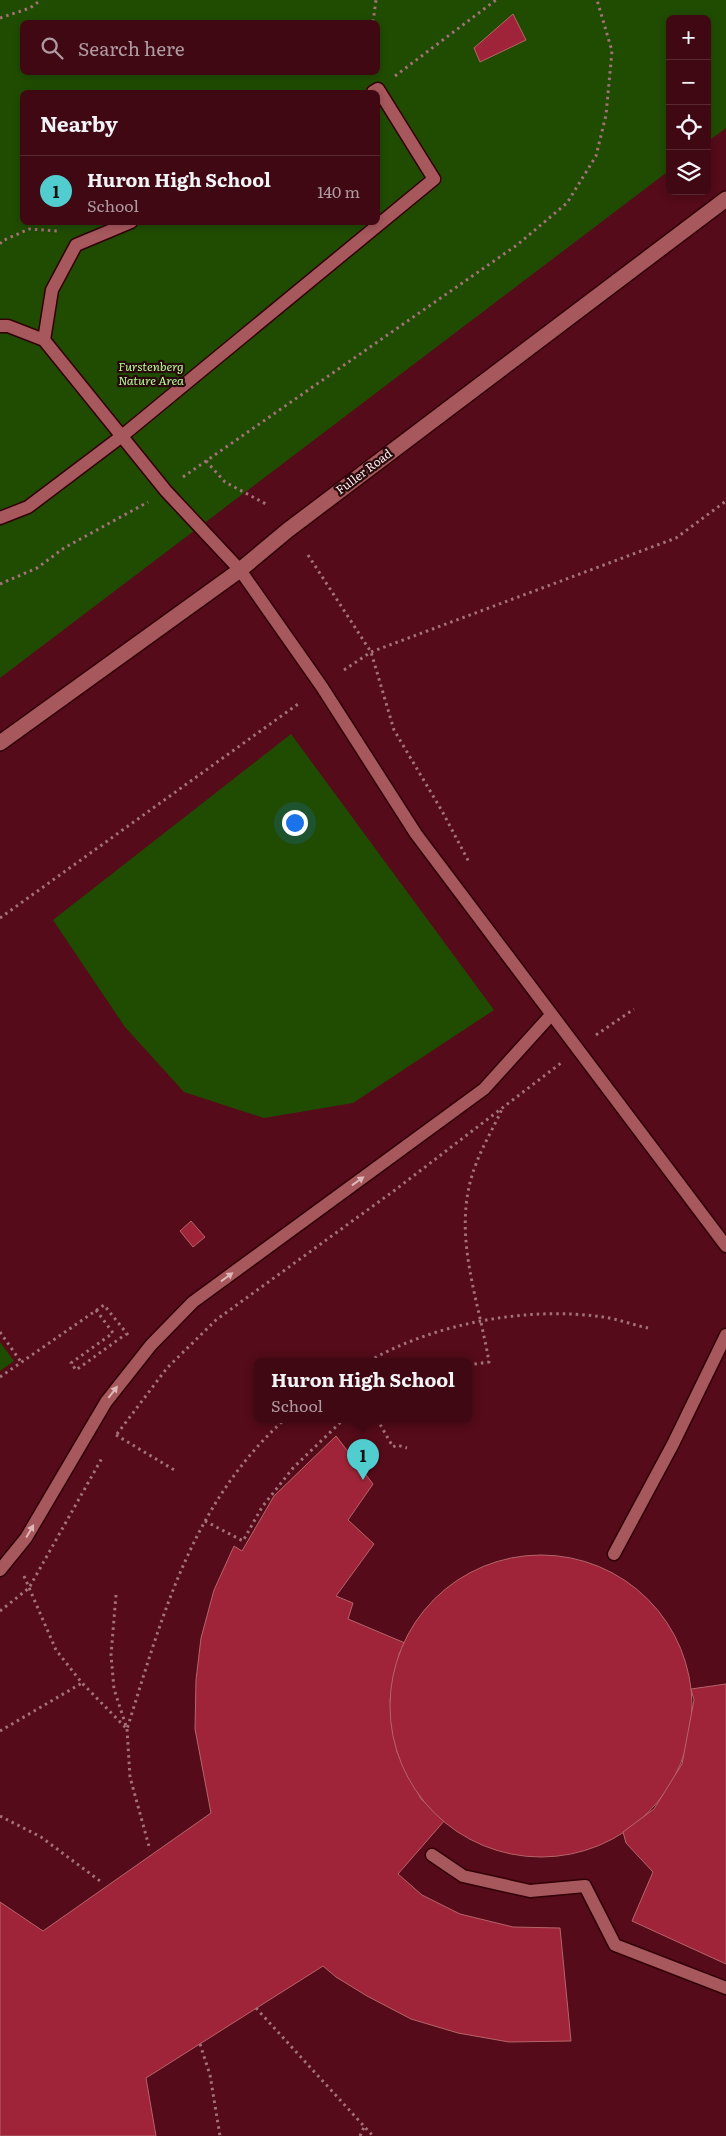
<!DOCTYPE html>
<meta charset="utf-8">
<style>
body{margin:0;font-family:Literata,serif;background:#47111c;color:#f1f3f6}
.controls{position:absolute;right:15px;top:15px;display:grid;overflow:hidden;border-radius:8px;box-shadow:0 2px 8px #0003}
.controls button{width:45px;height:45px;display:grid;place-items:center;padding:0;border:0;border-bottom:1px solid #592933;background:#400813;color:#f1f3f6;font:25px sans-serif}
.you{position:absolute;left:294px;top:822px;width:18px;height:18px;margin:-12px;border:4px solid #fff;border-radius:50%;background:#1a73e8;box-shadow:0 0 0 8px #1a73e833}
.badge{display:grid;place-items:center;width:32px;height:32px;border-radius:50%;background:#52cdcf;color:#111;font-size:16px;font-weight:700}
.pin{position:absolute;translate:-50% -41px;filter:drop-shadow(0 1px 2px #0008)}
.pin::after{content:'';position:absolute;top:26px;width:18px;height:15px;background:inherit;clip-path:polygon(0 0,100% 0,50% 100%)}
.popup{position:absolute;left:254px;top:1358px;width:218px;height:65px;box-sizing:border-box;display:grid;place-content:center;border-radius:8px;background:#400813;filter:drop-shadow(0 1px 4px #0005);font-size:16px;white-space:nowrap;color:#ae9aa0}
.popup b{font-size:19px;color:#f1f3f6}
.popup::after{content:'';position:absolute;left:50%;top:100%;margin-left:-10px;border:10px solid transparent;border-top-color:#400813}
.list{margin:0;padding:0;list-style:none}
h2{display:flex;justify-content:space-between;align-items:center;height:65px;margin:0;padding:0 20px;font-size:21px}
h2 small{font-size:16px;font-weight:400;color:#ae9aa0}
.list li{display:grid;grid-template-columns:32px 1fr auto;gap:15px;align-items:center;box-sizing:border-box;height:70px;padding:0 20px;border-top:1px solid #592933}
.list b{display:block;font-size:19px;white-space:nowrap}
.list p{margin:0;font-size:16px;white-space:nowrap;color:#ae9aa0}
.list em{font-size:16px;font-style:normal;color:#ae9aa0}
.icon{flex:none;width:28px;height:28px;fill:none;stroke:currentColor;stroke-width:2;stroke-linecap:round;stroke-linejoin:round}
.map{position:relative;flex:none;width:726px;height:2136px;overflow:hidden}
.search{position:absolute;background:#400813;box-shadow:0 2px 8px #0003;left:20px;top:20px;width:360px;height:55px;display:flex;align-items:center;gap:12px;box-sizing:border-box;padding:0 18px;border-radius:8px;color:#ae9aa0;font-size:19px}
.panel{position:absolute;background:#400813;box-shadow:0 2px 8px #0003;left:20px;top:90px;width:360px;height:135px;border-radius:8px}
.map>svg:first-child{display:block}
.green{fill:#204c02;fill-rule:evenodd}
.building{fill:#a02439;stroke:#b56469}
.lines{fill:none;stroke-linecap:round;stroke-linejoin:round}
.lane-casing{stroke:#310007;stroke-width:15}
.secondary-casing{stroke:#310007;stroke-width:18}
.path{stroke:#a27179;stroke-width:3;stroke-dasharray:2.5 4;stroke-linecap:butt}
.lane{stroke:#a7585d;stroke-width:12}
.secondary{stroke:#a7585d;stroke-width:15}
.oneway{fill:#dfb7b9}
.labels{text-anchor:middle;stroke-width:4.5;stroke-linejoin:round;paint-order:stroke}
.park-label{font-size:12px;font-style:italic;fill:#b4fb95;stroke:#28090c}
.street-label{font-size:12px;fill:#fdeaea;stroke:#28090c}
</style>
<div class="map">
<svg width="726" height="2136" viewBox="0 0 726 2136">
<rect width="100%" height="100%" fill="#550b19"/>
<g class="green">
<path d="M 0,0 L 726,0 L 726,128 L 707,142 L 707,19 L 670,19 L 670,170 L 0,678 ZM 22,22 L 378,22 L 378,72 L 22,72 ZM 22,92 L 378,92 L 378,222 L 22,222 Z"/>
<path d="M 291,734 L 494,1010 L 353,1103 L 264,1118 L 184,1092 L 125,1027 L 53,920 Z"/>
<path d="M 0,1342 L 14,1361 L 0,1371 Z"/>
</g>
<g class="building">
<path d="M 513,14 L 526,40 L 480,62 L 474,48 Z"/>
<path d="M 191,1221 L 205,1237 L 193,1247 L 180,1231 Z"/>
<path d="M 336,1436 L 373,1484 L 348,1520 L 374,1544 L 336,1596 L 353,1603 L 348,1619 L 405,1643 L 399,1654 L 390,1700 L 397,1752 L 421,1799 L 445,1820 L 398,1874 L 422,1895 L 460,1914 L 513,1927 L 560,1928 L 571,2041 L 509,2042 L 458,2033 L 411,2019 L 367,1996 L 336,1977 L 323,1966 L 146,2078 L 156,2136 L 0,2136 L 0,1902 L 43,1931 L 211,1813 L 195,1729 L 196,1680 L 201,1638 L 214,1590 L 234,1546 L 242,1551 L 274,1496 Z"/>
<circle cx="541" cy="1706" r="151"/>
<path d="M 726,1684 L 726,1964 L 632,1921 L 653,1872 L 626,1843 L 623,1832 L 654,1809 L 682,1764 L 694,1700 L 691,1689 Z"/>
</g>
<g class="lines">
<g class="lane-casing">
<g id="lane">
<path d="M 0,326 L 8,326 L 44,340 L 166,491 L 240,570 L 322,687 L 416,834 L 726,1246"/>
<path d="M 44,340 L 52,290 L 76,245 L 131,222"/>
<path d="M 0,518 L 28,507 L 122,436 L 434,179 L 378,89 L 373,92"/>
<path d="M 614,1554 L 673,1444 L 726,1335"/>
<path d="M 0,1570 L 26,1538 L 106,1402 L 151,1345 L 193,1302 L 484,1089 L 551,1015"/>
<path d="M 432,1855 L 463,1876 L 530,1891 L 585,1886 L 615,1945 L 726,1988"/>
</g>
</g>
<g class="secondary-casing">
<path id="secondary" d="M 0,743 L 240,570 L 288,530 L 726,199"/>
</g>
<g class="path">
<path d="M 0,18 L 30,8 L 41,0"/>
<path d="M 373,22 L 376,0"/>
<path d="M 395,76 L 496,0"/>
<path d="M 0,244 L 2,241 L 29,229 L 58,231"/>
<path d="M 206,461 L 225,482 L 266,504"/>
<path d="M 183,477 L 517,245 L 567,203 L 596,156 L 606,115 L 612,51 L 597,0"/>
<path d="M 308,555 L 371,652 L 394,730 L 442,811 L 470,864"/>
<path d="M 0,584 L 37,568 L 64,548 L 148,502"/>
<path d="M 344,670 L 371,652 L 676,538 L 726,501"/>
<path d="M 0,918 L 298,704"/>
<path d="M 596,1035 L 634,1009"/>
<path d="M 96,1310 L 113,1333 L 71,1363 L 76,1370 L 126,1334"/>
<path d="M 0,1332 L 21,1362"/>
<path d="M 369,1361 C 436,1323 528,1306 603,1317 C 618,1319 633,1325 648,1328"/>
<path d="M 468,1365 L 489,1362 C 478,1296 450,1230 476,1164 C 483,1145 494,1127 502,1109"/>
<path d="M 0,1377 L 104,1305 L 128,1335"/>
<path d="M 377,1419 L 393,1447 L 397,1445 L 407,1448"/>
<path d="M 117,1434 L 167,1368 L 216,1320 L 395,1190 L 561,1063"/>
<path d="M 116,1435 L 176,1471"/>
<path d="M 205,1521 L 243,1541 L 262,1507 L 293,1468 L 344,1419"/>
<path d="M 24,1576 L 56,1650 L 82,1683 L 127,1729 C 163,1614 192,1503 285,1419"/>
<path d="M 116,1595 L 111,1655 L 114,1689 L 127,1729 L 130,1777 L 150,1850"/>
<path d="M 0,1611 L 29,1588 L 102,1458"/>
<path d="M 0,1731 L 82,1683"/>
<path d="M 0,1816 L 41,1837 L 100,1881"/>
<path d="M 256,2008 L 373,2136"/>
<path d="M 200,2044 L 210,2075 L 220,2136"/>
<path d="M 360,2136 L 364,2127"/>
</g>
<use href="#lane" class="lane"/>
<use href="#secondary" class="secondary"/>
</g>
<defs><path id="oneway-solid" d="M-6-.8H1V-3.2L6.5 0L1 3.2V.8H-6Z" transform="scale(1.25)"/></defs>
<g class="oneway">
<use href="#oneway-solid" transform="translate(358 1181) rotate(-36)"/>
<use href="#oneway-solid" transform="translate(227 1277) rotate(-36)"/>
<use href="#oneway-solid" transform="translate(113 1392) rotate(-52)"/>
<use href="#oneway-solid" transform="translate(30 1531) rotate(-60)"/>
</g>
<g class="labels">
<g class="park-label">
<text x="151" y="371">Furstenberg<tspan x="151" dy="14">Nature Area</tspan></text>
</g>
<g class="street-label">
<text transform="translate(364 472) rotate(-37)" y="4">Fuller Road</text>
</g>
</g>
</svg>
<div class="controls">
<button>+</button>
<button>−</button>
<button><svg class="icon" aria-label="locate" viewBox="0 0 24 24"><circle cx="12" cy="12" r="6"/><path d="M12 2v4M12 18v4M2 12h4M18 12h4"/></svg></button>
<button><svg class="icon" aria-label="layers" viewBox="0 0 24 24"><path d="M12 4l9 5-9 5-9-5zM3 14l9 5 9-5"/></svg></button>
</div>
<div class="you"></div>
<div class="pin badge" style="left:363px;top:1480px">1</div>
<div class="popup"><b>Huron High School</b>School</div>
<div class="search"><svg class="icon" aria-label="search" viewBox="0 0 24 24"><circle cx="10" cy="10" r="6"/><path d="M15 15l6 6"/></svg>Search here</div>
<section class="panel">
<h2>Nearby<small></small></h2>
<ul class="list">
<li><span class="badge">1</span><div><b>Huron High School</b><p>School</p></div><em>140 m</em></li>
</ul>
</section>
</div>
